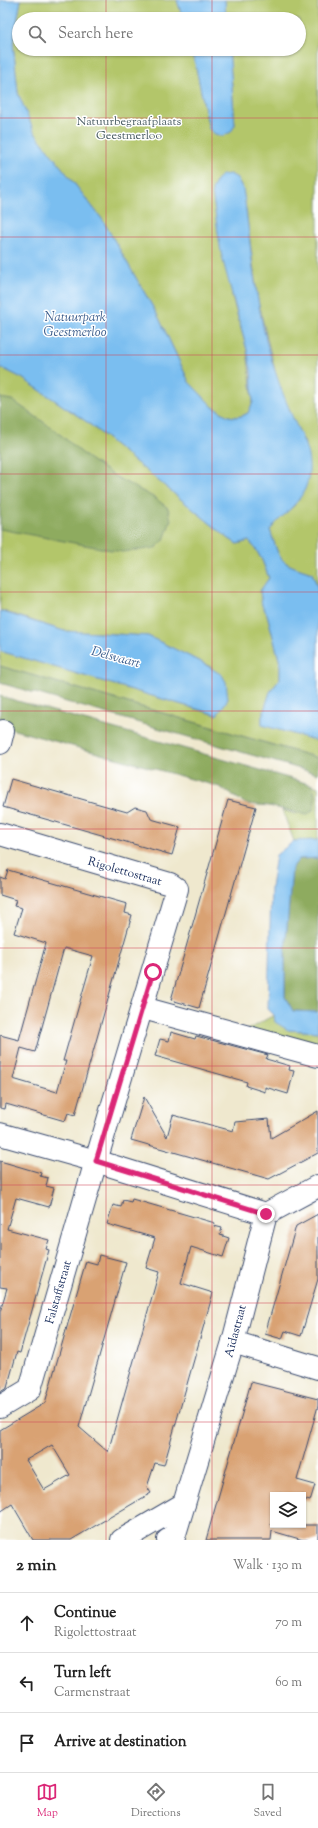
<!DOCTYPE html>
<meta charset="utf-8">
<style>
body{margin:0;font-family:"Sorts Mill Goudy",serif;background:#f6f6f6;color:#222}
.controls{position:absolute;right:12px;bottom:12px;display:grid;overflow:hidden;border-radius:0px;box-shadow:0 1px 3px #0004}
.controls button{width:36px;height:36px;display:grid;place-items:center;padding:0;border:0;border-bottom:1px solid #e0e0e0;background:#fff;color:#222;font:20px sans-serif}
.stop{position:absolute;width:12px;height:12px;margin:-9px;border:3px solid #db2777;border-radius:50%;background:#fff}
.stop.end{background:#db2777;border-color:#fff;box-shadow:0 1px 4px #0008}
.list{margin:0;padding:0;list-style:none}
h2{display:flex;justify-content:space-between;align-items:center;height:52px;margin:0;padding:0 16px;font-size:17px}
h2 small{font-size:13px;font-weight:400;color:#767676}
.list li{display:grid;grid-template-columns:26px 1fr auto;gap:12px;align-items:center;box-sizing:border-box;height:60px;padding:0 16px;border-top:1px solid #e0e0e0}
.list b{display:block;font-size:15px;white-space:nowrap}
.list p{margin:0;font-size:13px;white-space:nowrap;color:#767676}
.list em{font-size:13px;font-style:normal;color:#767676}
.icon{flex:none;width:22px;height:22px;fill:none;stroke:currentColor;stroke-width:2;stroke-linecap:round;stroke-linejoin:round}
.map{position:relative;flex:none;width:318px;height:1540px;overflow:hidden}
.search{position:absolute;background:#fff;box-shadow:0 1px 3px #0004;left:12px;right:12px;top:12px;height:44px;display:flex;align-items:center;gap:10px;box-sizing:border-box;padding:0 14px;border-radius:22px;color:#767676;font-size:15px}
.sheet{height:232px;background:#fff}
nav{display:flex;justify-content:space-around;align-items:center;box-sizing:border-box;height:56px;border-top:1px solid #e0e0e0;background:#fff;font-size:11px;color:#767676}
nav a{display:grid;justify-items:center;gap:2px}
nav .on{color:#db2777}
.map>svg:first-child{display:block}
.green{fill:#b3c66a;stroke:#677a64}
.forest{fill:#8eab5e;stroke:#546d5e}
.water{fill:#7abef0;stroke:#4a76a7}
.building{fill:#d9a273;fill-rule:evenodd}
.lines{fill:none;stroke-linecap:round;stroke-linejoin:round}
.minor-casing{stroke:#3b4b6f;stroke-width:24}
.minor{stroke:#fff;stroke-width:22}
.route{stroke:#db2777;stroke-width:5}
.grid{fill:none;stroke:#d1495b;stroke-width:1;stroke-opacity:0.55}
.labels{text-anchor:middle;stroke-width:3;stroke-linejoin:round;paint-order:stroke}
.park-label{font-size:12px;fill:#495c62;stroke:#fff}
.street-label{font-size:12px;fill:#1b2f5e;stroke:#fff}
.water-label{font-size:13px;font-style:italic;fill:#385a8a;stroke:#fff}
</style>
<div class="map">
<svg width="318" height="1540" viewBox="0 0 318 1540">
<rect width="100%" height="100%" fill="#fff"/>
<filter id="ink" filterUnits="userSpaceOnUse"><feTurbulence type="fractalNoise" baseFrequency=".025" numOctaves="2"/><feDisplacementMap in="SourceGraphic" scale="8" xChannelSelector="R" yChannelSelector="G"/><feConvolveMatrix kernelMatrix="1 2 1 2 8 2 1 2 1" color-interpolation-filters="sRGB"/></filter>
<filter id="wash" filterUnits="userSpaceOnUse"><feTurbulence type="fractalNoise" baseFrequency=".012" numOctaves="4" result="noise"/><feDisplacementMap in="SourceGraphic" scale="16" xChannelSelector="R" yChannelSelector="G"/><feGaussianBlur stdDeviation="0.9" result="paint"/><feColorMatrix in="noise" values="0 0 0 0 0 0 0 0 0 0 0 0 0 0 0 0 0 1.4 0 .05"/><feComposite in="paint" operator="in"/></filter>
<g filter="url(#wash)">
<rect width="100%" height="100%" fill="#efe8ce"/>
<g class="green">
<path d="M 21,0 L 177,0 L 183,19 L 19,19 L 19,49 L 192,49 L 209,129 L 235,125 L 229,49 L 299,49 L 299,19 L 226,19 L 225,0 L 318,0 L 318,588 L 312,573 C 278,562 281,563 270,530 L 278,519 L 295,505 L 305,443 L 293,420 L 278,383 L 258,301 L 243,189 L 237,178 L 230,174 L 232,297 L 247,350 L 253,402 L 248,413 L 242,416 L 235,417 L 228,416 L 213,407 L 189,382 L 158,316 L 102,219 L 34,132 L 18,93 L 13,43 Z"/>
<path d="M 0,367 L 22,378 L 87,422 L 228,538 L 237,544 L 249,541 L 255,548 L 262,560 L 269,578 L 260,591 L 262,605 L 267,614 L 280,663 L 280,679 L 270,692 L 262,717 L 262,725 L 318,741 L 318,758 L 0,666 L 0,651 L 217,715 L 228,699 L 211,667 L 148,636 L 64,631 L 0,610 Z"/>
<path d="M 313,785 L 318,787 L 318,840 L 294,841 L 282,810 L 296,814 L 315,798 Z"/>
<path d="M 274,1015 L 288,1030 L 318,1032 L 318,1050 L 247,1030 Z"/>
</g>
<g class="forest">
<path d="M 0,398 L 12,400 L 55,430 L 88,458 L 116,477 L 155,498 L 168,508 L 171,520 L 164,540 L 156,548 L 122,552 L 0,529 Z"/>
<path d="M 0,666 L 318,758 L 318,774 L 0,683 Z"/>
<path d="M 0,696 L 313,785 L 315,798 L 314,809 L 307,815 L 269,806 L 246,804 L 220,787 L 0,726 Z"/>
<path d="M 318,858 L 318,1012 L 293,1011 L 285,997 L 285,951 L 292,868 L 299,859 Z"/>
</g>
<g class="water">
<path d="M 0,0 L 21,0 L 13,43 L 18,93 L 34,132 L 102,219 L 158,316 L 189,382 L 213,407 L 228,416 L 235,417 L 242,416 L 248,413 L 253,402 L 251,370 L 247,350 L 221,253 L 212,191 L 217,179 L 222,175 L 230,174 L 237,178 L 243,189 C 249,226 251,263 258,300 C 264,338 275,376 290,411 C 300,436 313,451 308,480 C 303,503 283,513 270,530 C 281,563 278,562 312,573 L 318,588 L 318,741 L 262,725 L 262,717 L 270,692 L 280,679 L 280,663 L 267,614 L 262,605 L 260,591 L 269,578 L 262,560 L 255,548 L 249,541 L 237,544 L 228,538 L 87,422 L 22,378 L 0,367 Z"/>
<path d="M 177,0 L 225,0 L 226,19 L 183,19 Z"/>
<path d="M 192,49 L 229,49 L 235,125 L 231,132 L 222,136 L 215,134 L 209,129 Z"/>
<path d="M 0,611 L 64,631 L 148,636 L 201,662 L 222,675 L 226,682 L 228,699 L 217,715 L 0,651 Z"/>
<path d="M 318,840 L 318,858 L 299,859 L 292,868 L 285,950 L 285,997 L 293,1011 L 318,1012 L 318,1032 L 288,1030 L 275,1022 L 274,1015 L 268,1009 L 271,888 L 276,855 L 294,841 Z"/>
</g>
<g id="blocks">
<g class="building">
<path d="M 11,779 L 127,812 L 135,807 L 147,810 L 151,819 L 180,827 L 172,855 L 3,807 Z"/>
<path d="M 228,800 L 256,807 L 199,1008 L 171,1000 Z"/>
<path d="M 8,870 L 127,904 L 125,913 L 132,915 L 75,1115 L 68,1113 L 65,1121 L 6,1104 L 5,1109 L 0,1108 L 0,1035 L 19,1040 L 46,943 L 14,933 L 22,908 L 14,906 L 16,900 L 0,895 L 0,877 L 5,879 ZM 64,948 L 93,956 L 63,1061 L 66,1061 L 57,1092 L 13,1079 L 21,1048 L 35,1052 Z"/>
<path d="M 171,1032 L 195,1039 L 196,1036 L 268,1055 L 266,1059 L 290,1066 L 289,1070 L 294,1071 L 288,1094 L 265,1087 L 265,1092 L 246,1086 L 247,1082 L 155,1056 L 160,1039 L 169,1041 Z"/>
<path d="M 144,1097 L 167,1137 L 173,1115 L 233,1131 L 235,1122 L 269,1119 L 271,1138 L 318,1111 L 318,1153 L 269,1179 L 131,1140 Z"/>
<path d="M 0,1161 L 41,1173 L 40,1176 L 48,1178 L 46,1186 L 54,1188 L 49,1207 L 16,1198 L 7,1229 L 49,1240 L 46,1249 L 49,1250 L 20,1353 L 17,1352 L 7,1388 L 0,1392 L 0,1312 L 7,1288 L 0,1287 Z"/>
<path d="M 132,1199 L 215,1223 L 214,1226 L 222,1228 L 220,1235 L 229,1238 L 223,1257 L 191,1247 L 181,1283 L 213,1293 L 164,1465 L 155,1463 L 147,1487 L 151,1493 L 71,1540 L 33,1540 L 12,1504 L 0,1512 L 0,1430 L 45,1403 L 86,1261 L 97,1264 L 99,1255 L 126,1262 L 79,1427 L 108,1452 L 159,1272 L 146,1268 L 155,1238 L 107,1224 L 113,1205 L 121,1207 L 123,1200 L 131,1202 ZM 52,1445 L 70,1475 L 44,1490 L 26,1460 Z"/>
<path d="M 318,1214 L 318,1279 L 301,1336 L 285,1331 L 282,1339 L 265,1334 L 296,1226 Z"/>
<path d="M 251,1382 L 318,1399 L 318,1406 L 297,1480 L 315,1485 L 310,1501 L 303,1499 L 303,1495 L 288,1495 L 280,1493 L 279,1495 L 273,1495 L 273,1517 L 271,1525 L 318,1525 L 318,1540 L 303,1540 L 272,1531 L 271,1540 L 206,1540 Z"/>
</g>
</g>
</g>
<g filter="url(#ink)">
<use href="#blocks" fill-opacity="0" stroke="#3b4b6f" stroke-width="1"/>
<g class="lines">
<g class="minor-casing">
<g id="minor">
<path d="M 0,743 L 3,731"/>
<path d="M 0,834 L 170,884 L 177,889 L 96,1161 L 30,1389 L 0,1407"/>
<path d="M 143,1008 L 318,1056"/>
<path d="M 0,1134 L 96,1161 L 266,1214"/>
<path d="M 233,1342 L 318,1368"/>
<path d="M 122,1540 L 184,1504"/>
<path d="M 168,1540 L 174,1537 L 233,1342 L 266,1214 L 318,1186"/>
</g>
</g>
<use href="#minor" class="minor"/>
</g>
</g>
<g class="lines" filter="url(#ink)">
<path class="route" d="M 153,972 L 96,1161 L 266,1214"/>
</g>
<path class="grid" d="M 106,0 L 106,19M 212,0 L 212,19M 106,49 L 106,1540M 212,49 L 212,1540M 0,118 L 318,118M 0,237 L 318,237M 0,355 L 318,355M 0,474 L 318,474M 0,592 L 318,592M 0,711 L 318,711M 0,829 L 318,829M 0,948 L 318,948M 0,1066 L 318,1066M 0,1185 L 318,1185M 0,1303 L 318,1303M 0,1422 L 318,1422"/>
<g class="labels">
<g class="park-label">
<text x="129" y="125">Natuurbegraafplaats<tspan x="129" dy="14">Geestmerloo</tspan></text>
</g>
<g class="street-label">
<text transform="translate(125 871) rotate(16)" y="4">Rigolettostraat</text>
<text transform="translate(58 1292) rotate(-74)" y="4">Falstaffstraat</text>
<text transform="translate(235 1331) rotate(-75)" y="4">Aïdastraat</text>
</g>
<g class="water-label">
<text x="75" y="321">Natuurpark<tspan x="75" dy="15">Geestmerloo</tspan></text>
<text transform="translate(116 656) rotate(15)" y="5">Delsvaart</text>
</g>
</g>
</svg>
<div class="controls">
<button><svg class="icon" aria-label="layers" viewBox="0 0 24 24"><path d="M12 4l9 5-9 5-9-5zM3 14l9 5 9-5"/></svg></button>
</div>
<div class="stop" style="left:153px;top:972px"></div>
<div class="stop end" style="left:266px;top:1214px"></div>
<div class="search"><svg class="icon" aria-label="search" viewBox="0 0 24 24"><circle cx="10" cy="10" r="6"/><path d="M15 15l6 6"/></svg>Search here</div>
</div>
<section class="sheet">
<h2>2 min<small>Walk · 130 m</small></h2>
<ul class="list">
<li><svg class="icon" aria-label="ahead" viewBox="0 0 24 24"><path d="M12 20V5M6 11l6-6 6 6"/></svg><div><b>Continue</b><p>Rigolettostraat</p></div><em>70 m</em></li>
<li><svg class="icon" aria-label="left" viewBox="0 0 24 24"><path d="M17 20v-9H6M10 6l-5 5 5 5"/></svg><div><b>Turn left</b><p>Carmenstraat</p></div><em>60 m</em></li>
<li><svg class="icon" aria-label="arrive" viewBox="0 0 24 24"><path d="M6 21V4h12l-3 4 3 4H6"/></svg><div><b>Arrive at destination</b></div></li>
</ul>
</section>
<nav>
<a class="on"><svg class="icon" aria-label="map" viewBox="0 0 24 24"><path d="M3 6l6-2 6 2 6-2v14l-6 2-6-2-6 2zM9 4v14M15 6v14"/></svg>Map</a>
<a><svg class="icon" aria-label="directions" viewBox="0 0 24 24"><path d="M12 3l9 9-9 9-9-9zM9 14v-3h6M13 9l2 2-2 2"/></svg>Directions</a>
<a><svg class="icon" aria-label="saved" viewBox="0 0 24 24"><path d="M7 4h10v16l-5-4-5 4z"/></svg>Saved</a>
</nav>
